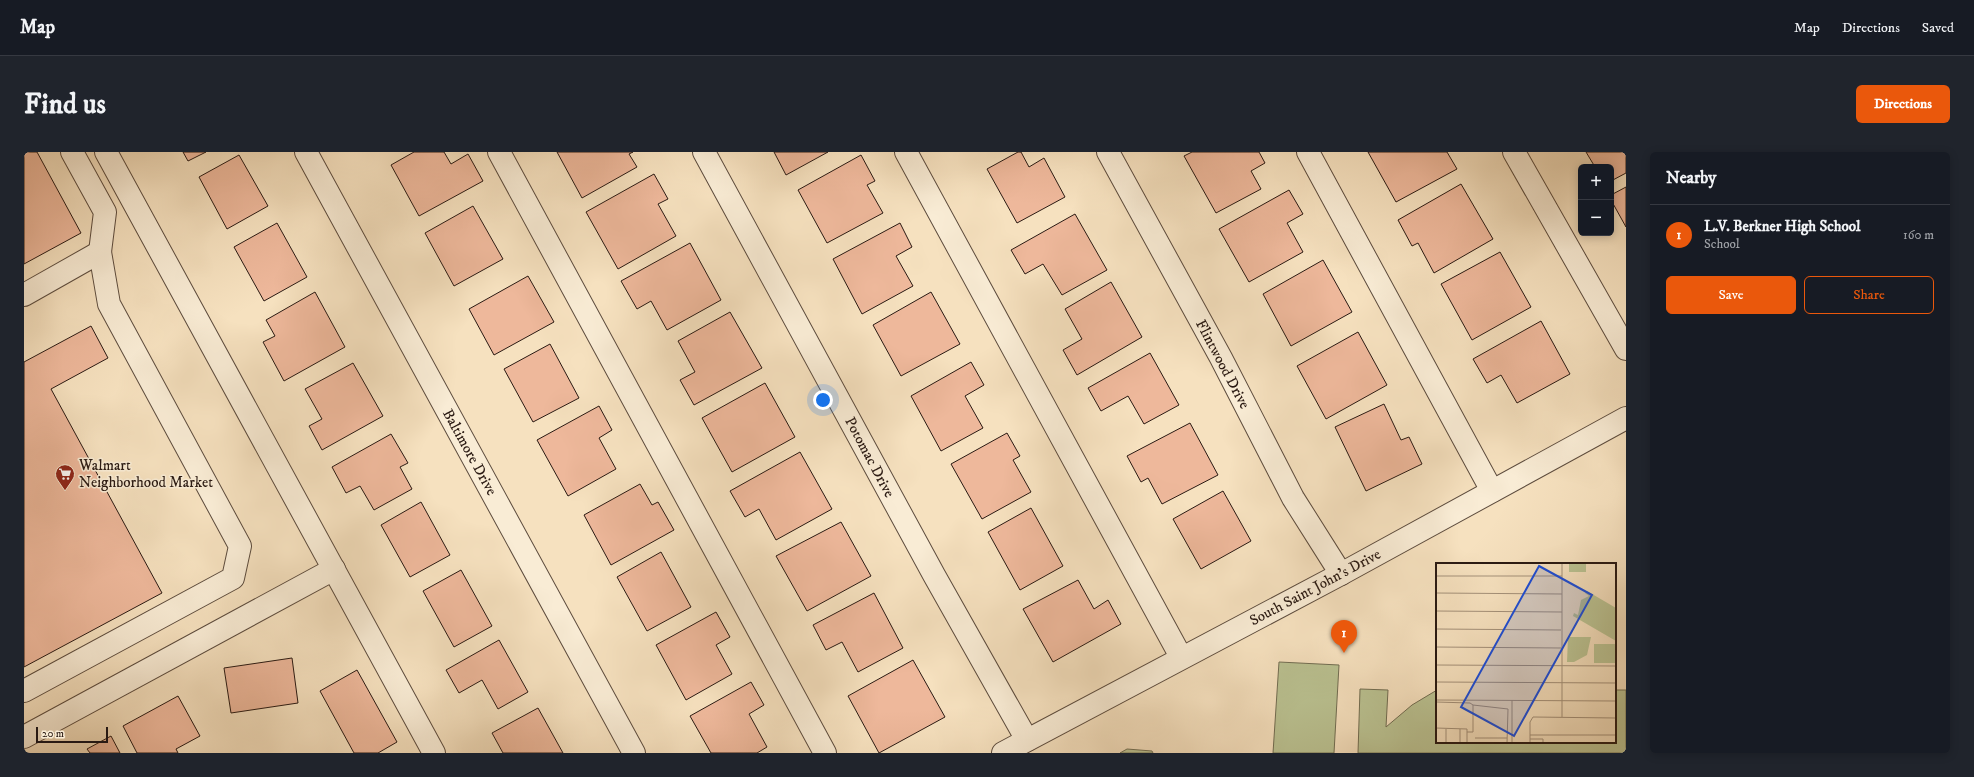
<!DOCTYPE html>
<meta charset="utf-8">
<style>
body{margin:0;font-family:"IM FELL DW Pica",serif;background:#20242c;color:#f1f3f6}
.controls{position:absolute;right:12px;top:12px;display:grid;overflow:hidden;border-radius:6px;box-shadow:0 2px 10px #0003}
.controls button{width:36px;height:36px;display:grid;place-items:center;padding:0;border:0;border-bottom:1px solid #363941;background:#171b24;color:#f1f3f6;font:20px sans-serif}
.scale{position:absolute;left:12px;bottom:10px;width:72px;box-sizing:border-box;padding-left:4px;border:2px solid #2a1a13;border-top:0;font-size:11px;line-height:14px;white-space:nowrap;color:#2a1a13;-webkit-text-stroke:3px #f9ecd5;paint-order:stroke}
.you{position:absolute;left:799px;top:248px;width:14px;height:14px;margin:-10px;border:3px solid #fff;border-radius:50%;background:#1a73e8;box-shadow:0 0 0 6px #1a73e833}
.badge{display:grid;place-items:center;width:26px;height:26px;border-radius:50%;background:#ea580c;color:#fff;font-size:13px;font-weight:700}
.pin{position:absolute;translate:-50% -33px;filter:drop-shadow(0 1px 2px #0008)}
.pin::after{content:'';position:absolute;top:21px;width:14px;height:12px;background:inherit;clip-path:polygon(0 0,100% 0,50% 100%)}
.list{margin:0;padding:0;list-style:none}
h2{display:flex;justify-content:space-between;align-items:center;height:52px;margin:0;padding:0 16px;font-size:17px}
h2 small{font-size:13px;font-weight:400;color:#9ea1a6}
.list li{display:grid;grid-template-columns:26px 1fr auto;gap:12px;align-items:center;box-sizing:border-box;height:60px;padding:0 16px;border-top:1px solid #363941}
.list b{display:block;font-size:15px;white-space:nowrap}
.list p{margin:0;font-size:13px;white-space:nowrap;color:#9ea1a6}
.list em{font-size:13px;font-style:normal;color:#9ea1a6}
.actions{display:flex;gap:8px;padding:12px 16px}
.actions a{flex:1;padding:9px 0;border:1px solid #ea580c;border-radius:6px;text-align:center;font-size:14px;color:#ea580c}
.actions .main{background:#ea580c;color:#fff}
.map{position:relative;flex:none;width:1602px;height:601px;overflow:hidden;border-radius:6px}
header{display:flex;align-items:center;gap:24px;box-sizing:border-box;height:56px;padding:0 20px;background:#171b24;border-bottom:1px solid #363941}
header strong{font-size:19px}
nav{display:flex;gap:22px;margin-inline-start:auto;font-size:14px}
.intro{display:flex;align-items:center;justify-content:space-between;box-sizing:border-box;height:96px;padding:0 24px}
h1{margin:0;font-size:28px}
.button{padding:10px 18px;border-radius:6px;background:#ea580c;color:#fff;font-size:14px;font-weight:700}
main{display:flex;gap:24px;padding:0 24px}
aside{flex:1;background:#171b24;border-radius:6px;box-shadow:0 2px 10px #0003}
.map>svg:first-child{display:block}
.green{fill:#bbc393;stroke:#726e53}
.building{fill:#eeb89b;stroke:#2a1a13}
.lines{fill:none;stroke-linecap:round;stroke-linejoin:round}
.minor-casing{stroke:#5d4c3e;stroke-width:24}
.minor{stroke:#f9ecd5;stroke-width:22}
.labels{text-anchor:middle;stroke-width:3;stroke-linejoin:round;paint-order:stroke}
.street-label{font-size:15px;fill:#2a1a13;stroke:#f9ecd5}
.poi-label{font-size:15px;fill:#2a1a13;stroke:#f9ecd5;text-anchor:start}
.inset-road{fill:none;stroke:#a4917a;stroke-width:1}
.view{fill:#1d4ed8;fill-opacity:0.15;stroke:#1d4ed8;stroke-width:2}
.inset-edge{fill:none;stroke:#2a1a13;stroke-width:2}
</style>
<header>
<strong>Map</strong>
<nav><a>Map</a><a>Directions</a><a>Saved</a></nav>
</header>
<div class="intro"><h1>Find us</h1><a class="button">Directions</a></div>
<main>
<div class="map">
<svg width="1602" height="601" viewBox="0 0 1602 601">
<rect width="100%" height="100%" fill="#f6e1bf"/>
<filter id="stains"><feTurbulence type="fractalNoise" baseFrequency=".005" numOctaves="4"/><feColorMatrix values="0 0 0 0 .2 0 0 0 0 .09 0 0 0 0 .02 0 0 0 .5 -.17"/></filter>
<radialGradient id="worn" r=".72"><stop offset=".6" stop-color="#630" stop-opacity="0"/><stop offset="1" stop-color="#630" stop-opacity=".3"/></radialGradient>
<g class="green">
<path d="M 1255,510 L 1315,513 L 1310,601 L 1249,601 Z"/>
<path d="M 1336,537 L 1364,538 L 1362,575 L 1388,553 L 1413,538 L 1413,590 L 1591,590 L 1591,538 L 1602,538 L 1602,601 L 1334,601 Z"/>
<path d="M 1103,597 L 1128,599 L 1129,601 L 1096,601 Z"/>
</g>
<g class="building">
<path d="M 0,0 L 13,0 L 57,81 L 0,112 Z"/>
<path d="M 159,0 L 182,0 L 164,9 Z"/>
<path d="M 390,0 L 420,0 L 427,12 L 444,2 L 459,29 L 395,64 L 367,13 Z"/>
<path d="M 533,0 L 609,0 L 605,2 L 613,15 L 558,46 Z"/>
<path d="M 750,0 L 804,0 L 762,23 Z"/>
<path d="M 994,0 L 997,0 L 1005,15 L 1020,6 L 1041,45 L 993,71 L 963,17 Z"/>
<path d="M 1168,0 L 1235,0 L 1241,11 L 1227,19 L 1237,37 L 1192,61 L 1160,4 Z"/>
<path d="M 1344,0 L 1423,0 L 1433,17 L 1372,50 Z"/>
<path d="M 1562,0 L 1602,0 L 1602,21 L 1587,29 L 1587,15 L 1571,15 Z"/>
<path d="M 215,3 L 244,54 L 203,77 L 175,25 Z"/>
<path d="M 837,3 L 851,29 L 843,33 L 859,61 L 803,91 L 774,38 Z"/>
<path d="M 630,22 L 644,47 L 634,52 L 652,84 L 594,117 L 562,60 Z"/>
<path d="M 1437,32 L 1469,87 L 1410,121 L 1394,91 L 1388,94 L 1374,68 Z"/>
<path d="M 1602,35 L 1602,75 L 1587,48 L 1587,43 Z"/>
<path d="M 1265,38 L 1279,62 L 1263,71 L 1279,100 L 1225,130 L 1195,77 Z"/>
<path d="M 449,54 L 479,107 L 430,134 L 401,81 Z"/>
<path d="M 1051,62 L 1083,118 L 1038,143 L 1019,112 L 1001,122 L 987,98 Z"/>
<path d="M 253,71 L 283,125 L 240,149 L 210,95 Z"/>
<path d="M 876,71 L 888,95 L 872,104 L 889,134 L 838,162 L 809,107 Z"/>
<path d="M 666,91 L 697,148 L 643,178 L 627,149 L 613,157 L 597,129 Z"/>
<path d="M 1476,100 L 1507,155 L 1448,188 L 1417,132 Z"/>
<path d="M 1299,108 L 1328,160 L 1267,194 L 1239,142 Z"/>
<path d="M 504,124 L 530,170 L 470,203 L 445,157 Z"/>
<path d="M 1087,130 L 1118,185 L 1053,223 L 1039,198 L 1058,187 L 1041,157 Z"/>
<path d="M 291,140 L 321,195 L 260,229 L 239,190 L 251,184 L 242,168 Z"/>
<path d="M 907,140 L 936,192 L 877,224 L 849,173 Z"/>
<path d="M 706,160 L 738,216 L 670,253 L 656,228 L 671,220 L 654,189 Z"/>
<path d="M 1517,169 L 1546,222 L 1493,251 L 1477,223 L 1463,231 L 1449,207 Z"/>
<path d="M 67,174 L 84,206 L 27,237 L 138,441 L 0,515 L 0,210 Z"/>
<path d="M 1334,180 L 1363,233 L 1302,267 L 1273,214 Z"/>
<path d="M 526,192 L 555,246 L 509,270 L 480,217 Z"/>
<path d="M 1126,201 L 1155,253 L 1120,272 L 1104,244 L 1077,259 L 1064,236 Z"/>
<path d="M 947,210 L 960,233 L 941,244 L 959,276 L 917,299 L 887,244 Z"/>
<path d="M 329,211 L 359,264 L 298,298 L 285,274 L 298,267 L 281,237 Z"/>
<path d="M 741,231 L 771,285 L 708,320 L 678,266 Z"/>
<path d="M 1360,252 L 1377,288 L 1385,285 L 1398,312 L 1342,339 L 1311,275 Z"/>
<path d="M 575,254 L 588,278 L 575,286 L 592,317 L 544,344 L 513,288 Z"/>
<path d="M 1166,271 L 1194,323 L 1138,352 L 1124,326 L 1117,330 L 1103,304 Z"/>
<path d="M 983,281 L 996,304 L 989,308 L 1007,340 L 958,367 L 927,312 Z"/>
<path d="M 367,282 L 384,311 L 376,315 L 388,337 L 350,358 L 336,334 L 322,341 L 308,315 Z"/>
<path d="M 776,300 L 808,357 L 752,388 L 735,357 L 721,365 L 706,339 Z"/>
<path d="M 616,332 L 628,353 L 634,350 L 650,378 L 587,413 L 560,363 Z"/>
<path d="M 1199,339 L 1227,389 L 1177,417 L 1149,367 Z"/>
<path d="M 397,350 L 426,403 L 386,425 L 357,373 Z"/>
<path d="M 1007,356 L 1039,414 L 996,438 L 964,380 Z"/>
<path d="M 817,370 L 847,424 L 783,459 L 752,404 Z"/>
<path d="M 637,400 L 667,455 L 623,479 L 593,425 Z"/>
<path d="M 437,418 L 468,474 L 430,495 L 399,439 Z"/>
<path d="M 1054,428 L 1070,457 L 1084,448 L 1097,472 L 1029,510 L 999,457 Z"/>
<path d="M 850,441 L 879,496 L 834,520 L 818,490 L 802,498 L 789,473 Z"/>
<path d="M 692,460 L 706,485 L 692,493 L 708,522 L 662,548 L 632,493 Z"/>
<path d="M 475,488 L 504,540 L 474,557 L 458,528 L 435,541 L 422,518 Z"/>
<path d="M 268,506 L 274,551 L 207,561 L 200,516 Z"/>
<path d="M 889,508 L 921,565 L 855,601 L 824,544 Z"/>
<path d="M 333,518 L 373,590 L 354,601 L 330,601 L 296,539 Z"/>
<path d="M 727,530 L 740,553 L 725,562 L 743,595 L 733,601 L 687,601 L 666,564 Z"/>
<path d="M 154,544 L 176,584 L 152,597 L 154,601 L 113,601 L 99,574 Z"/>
<path d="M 514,556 L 539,601 L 479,601 L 468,581 Z"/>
<path d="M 87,584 L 96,601 L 66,601 L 63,597 Z"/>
</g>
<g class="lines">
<g class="minor-casing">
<g id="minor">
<path d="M 48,0 L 81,60 L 76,100"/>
<path d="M 82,0 L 410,601"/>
<path d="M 282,0 L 610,601"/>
<path d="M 475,0 L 801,601"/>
<path d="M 680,0 L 910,423 L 1003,588"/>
<path d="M 882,0 L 1157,505"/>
<path d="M 1084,0 L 1197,206 L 1269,346 L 1317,422"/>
<path d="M 1284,0 L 1468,339"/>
<path d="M 1490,0 L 1602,197"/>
<path d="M 0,143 L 76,100 L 85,152 L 216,394 L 209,426 L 0,539"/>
<path d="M 0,585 L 310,417"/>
<path d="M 979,601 L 1317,422 L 1602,266"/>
</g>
</g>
<use href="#minor" class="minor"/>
</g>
<defs>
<g id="supermarket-pin" transform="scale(1)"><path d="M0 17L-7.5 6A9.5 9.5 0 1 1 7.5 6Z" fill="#8f2418" stroke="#f9ecd5"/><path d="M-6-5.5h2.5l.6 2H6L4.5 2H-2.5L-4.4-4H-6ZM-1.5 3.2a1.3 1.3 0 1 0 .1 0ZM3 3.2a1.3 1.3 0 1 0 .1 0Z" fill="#fff"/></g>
</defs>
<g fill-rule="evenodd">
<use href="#supermarket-pin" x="41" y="322"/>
</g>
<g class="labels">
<g class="street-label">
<text transform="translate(1199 212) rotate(62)" y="5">Flintwood Drive</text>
<text transform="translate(446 300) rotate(61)" y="5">Baltimore Drive</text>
<text transform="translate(846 305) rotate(62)" y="5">Potomac Drive</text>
<text transform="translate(1291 435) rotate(-28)" y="5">South Saint John's Drive</text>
</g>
<g class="poi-label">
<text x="55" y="318">Walmart<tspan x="55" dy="17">Neighborhood Market</tspan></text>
</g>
</g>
<g transform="translate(1412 411)">
<rect width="180" height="180" fill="#f6e1bf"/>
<path d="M 133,0 L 150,0 L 150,9 L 133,9 ZM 151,28 L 180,45 L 180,78 L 137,53 L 138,50 L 142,52 L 145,37 L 153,33 L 149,30 ZM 132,74 L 155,74 L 151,92 L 138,99 L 131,99 ZM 158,81 L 180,81 L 180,100 L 158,100 Z" fill="#bbc393"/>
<path class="inset-road" d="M 0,13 L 126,13M 0,30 L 126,31M 0,48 L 126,49M 0,66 L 125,67M 0,84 L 125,85M 0,102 L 180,103M 0,119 L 180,120M 0,137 L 180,138M 0,139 L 34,140 L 37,142M 126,154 L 126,0M 0,165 L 31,166 L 31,169M 94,172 L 180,172M 39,175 L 71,175M 94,176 L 107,176 L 107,180M 10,180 L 10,166M 24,180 L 24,166M 31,180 L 31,169 L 37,169 L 37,142 L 72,146 L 71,180M 76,180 L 76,137M 94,180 L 94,159 L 97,154 L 180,155"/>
<path class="view" d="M 103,3 L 156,32 L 78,173 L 25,144 Z"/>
<rect width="180" height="180" class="inset-edge"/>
</g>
<rect width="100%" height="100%" filter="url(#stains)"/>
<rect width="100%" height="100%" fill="url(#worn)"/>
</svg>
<div class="controls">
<button>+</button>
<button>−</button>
</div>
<div class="scale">20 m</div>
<div class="you"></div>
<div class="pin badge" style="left:1320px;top:501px">1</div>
</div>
<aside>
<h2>Nearby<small></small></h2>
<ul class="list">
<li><span class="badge">1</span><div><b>L.V. Berkner High School</b><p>School</p></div><em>160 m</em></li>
</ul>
<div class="actions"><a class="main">Save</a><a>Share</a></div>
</aside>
</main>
